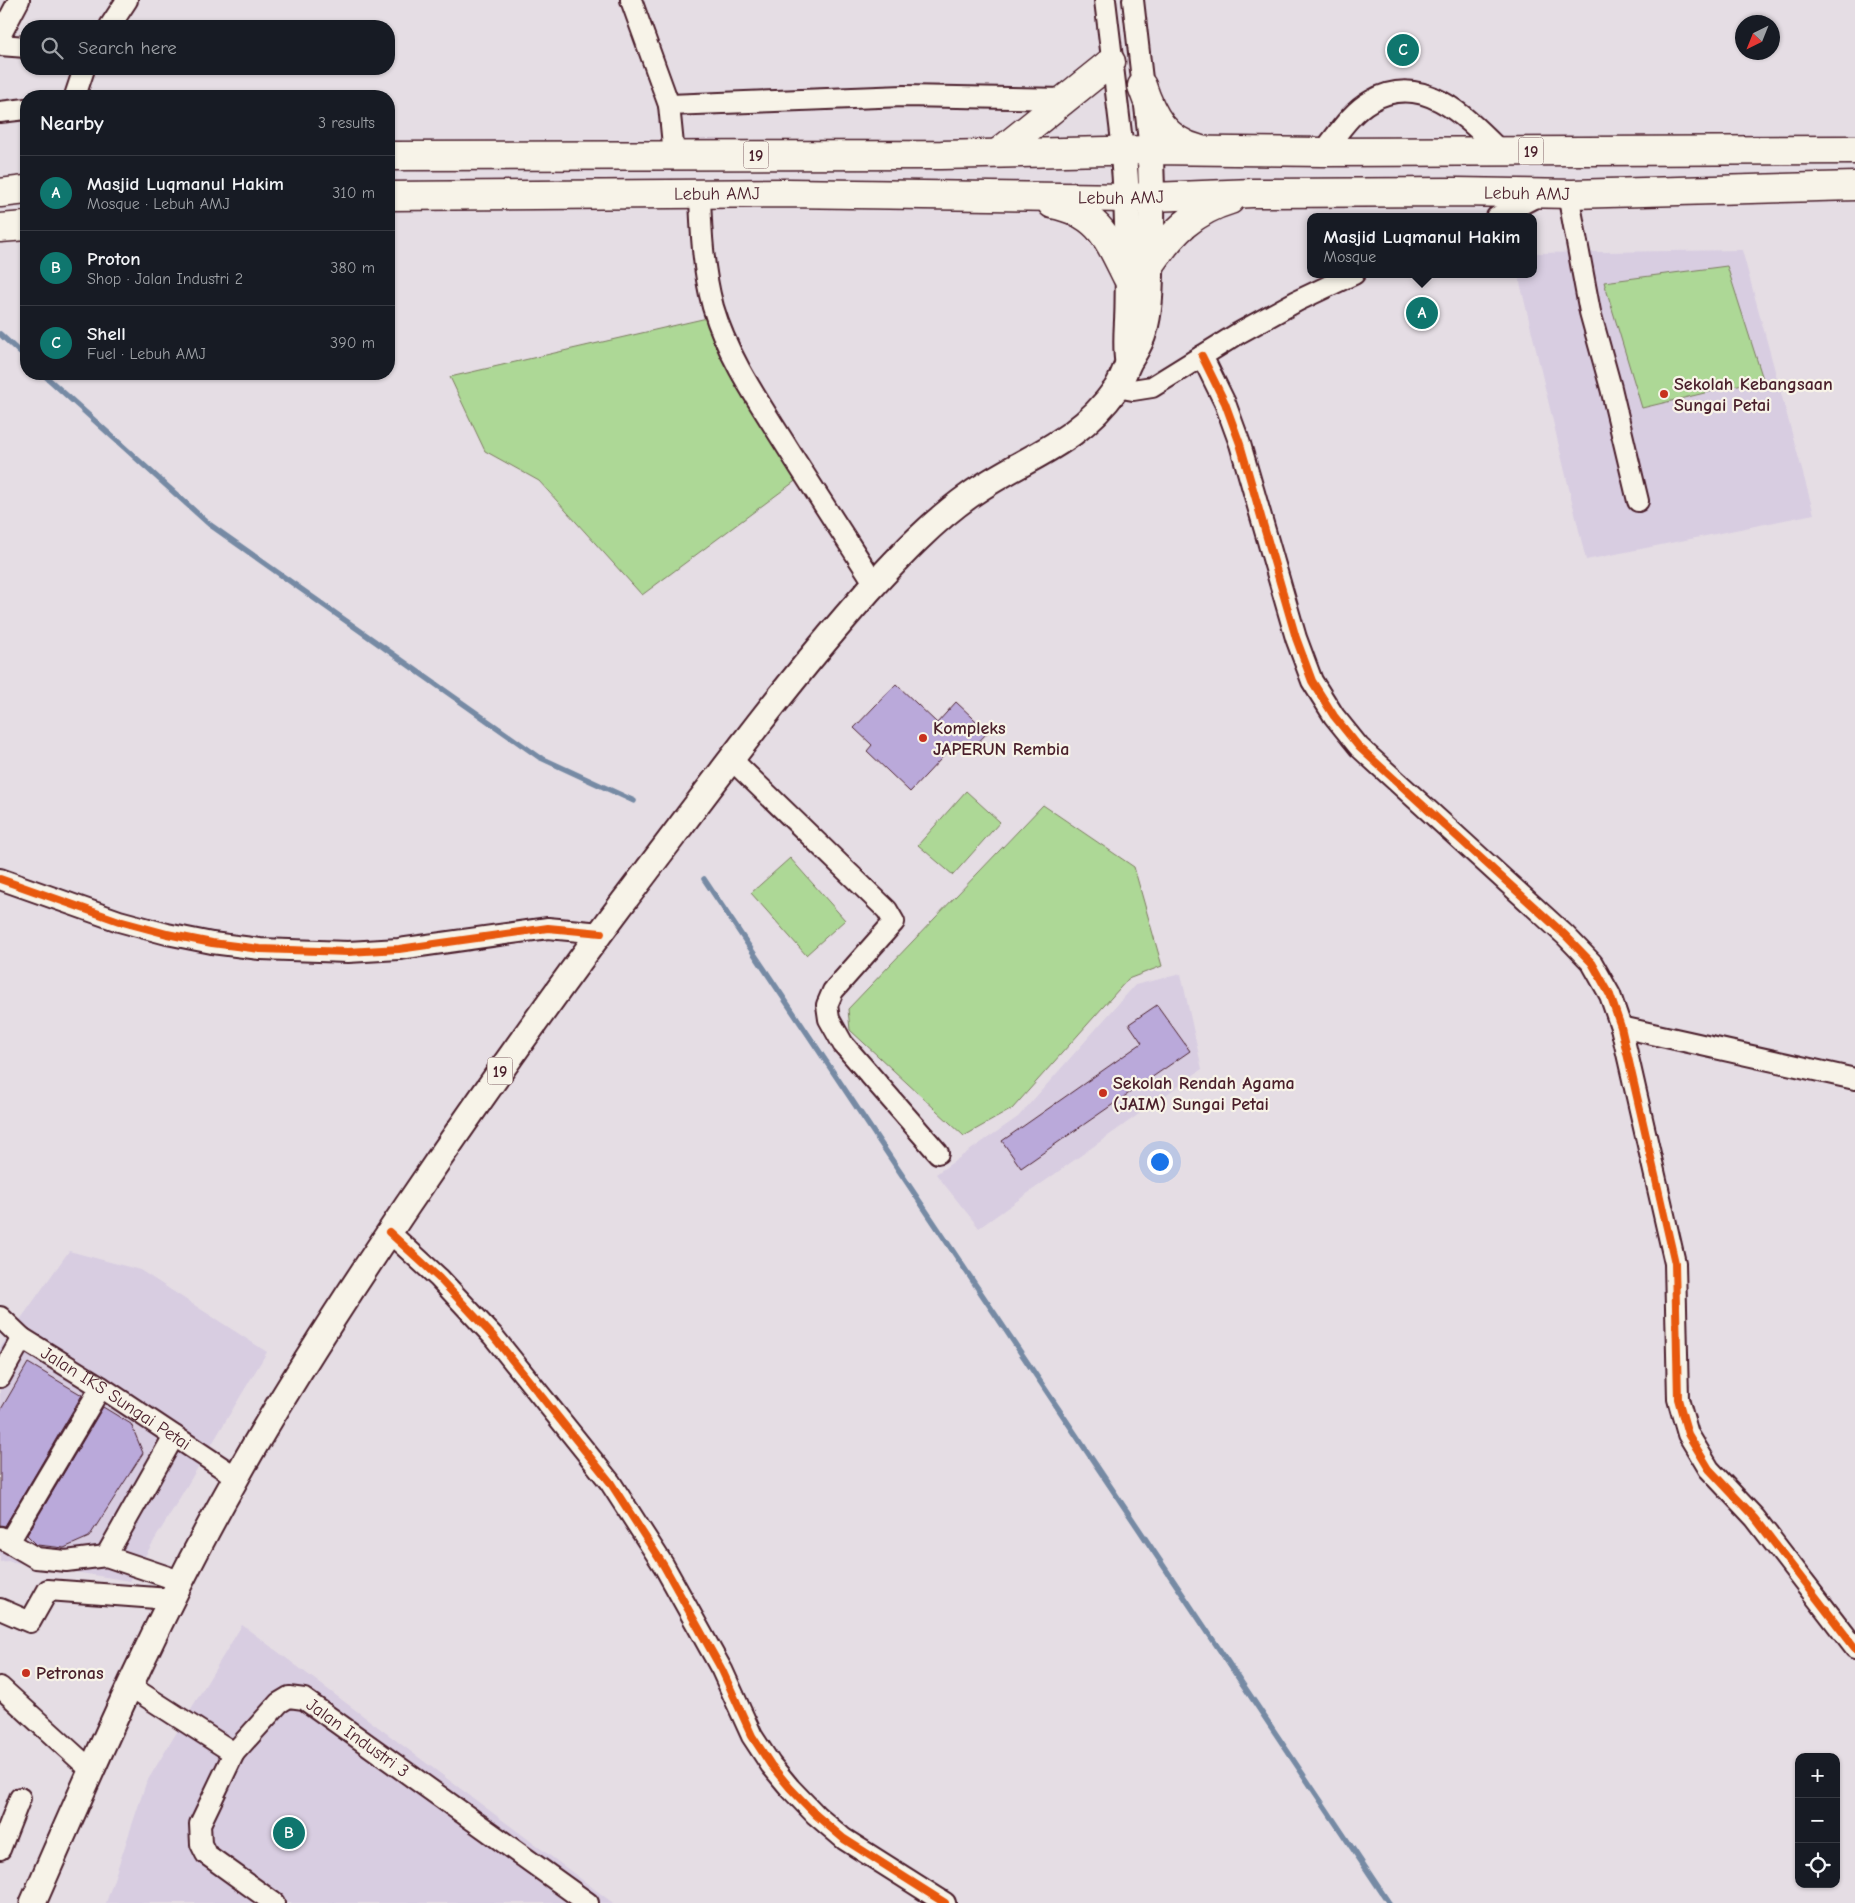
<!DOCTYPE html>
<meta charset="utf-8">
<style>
body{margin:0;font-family:"Comic Neue",sans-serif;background:#242831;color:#f1f3f6}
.controls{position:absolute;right:15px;bottom:15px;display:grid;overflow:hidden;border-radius:10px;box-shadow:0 1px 4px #0004}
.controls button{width:45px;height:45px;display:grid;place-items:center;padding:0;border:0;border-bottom:1px solid #363941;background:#171b24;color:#f1f3f6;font:25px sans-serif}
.compass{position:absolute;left:1735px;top:15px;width:45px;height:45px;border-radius:50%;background:#171b24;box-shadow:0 1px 4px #0004;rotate:223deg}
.you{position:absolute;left:1159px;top:1161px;width:18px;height:18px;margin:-12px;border:4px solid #fff;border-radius:50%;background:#1a73e8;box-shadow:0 0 0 8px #1a73e833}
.badge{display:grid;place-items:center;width:32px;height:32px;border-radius:50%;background:#0f766e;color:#fff;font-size:16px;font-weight:700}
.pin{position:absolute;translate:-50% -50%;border:2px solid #fff;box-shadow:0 1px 5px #0006}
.popup{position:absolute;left:1307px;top:213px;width:230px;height:65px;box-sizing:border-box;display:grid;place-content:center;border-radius:10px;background:#171b24;filter:drop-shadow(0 1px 4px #0005);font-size:16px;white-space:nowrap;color:#9ea1a6}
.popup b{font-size:19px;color:#f1f3f6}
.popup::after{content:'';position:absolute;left:50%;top:100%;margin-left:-10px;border:10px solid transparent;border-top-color:#171b24}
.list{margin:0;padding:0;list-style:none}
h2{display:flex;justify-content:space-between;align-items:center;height:65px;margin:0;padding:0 20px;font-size:21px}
h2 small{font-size:16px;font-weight:400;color:#9ea1a6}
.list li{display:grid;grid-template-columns:32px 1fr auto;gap:15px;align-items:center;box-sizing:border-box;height:75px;padding:0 20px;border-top:1px solid #363941}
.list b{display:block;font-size:19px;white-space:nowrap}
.list p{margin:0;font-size:16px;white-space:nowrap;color:#9ea1a6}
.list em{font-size:16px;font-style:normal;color:#9ea1a6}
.icon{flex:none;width:28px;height:28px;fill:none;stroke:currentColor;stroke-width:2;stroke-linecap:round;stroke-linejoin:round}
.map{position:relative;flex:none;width:1855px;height:1903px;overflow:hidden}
.search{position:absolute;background:#171b24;box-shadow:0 1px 4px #0004;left:20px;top:20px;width:375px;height:55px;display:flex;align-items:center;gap:12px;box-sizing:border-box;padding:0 18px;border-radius:20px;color:#9ea1a6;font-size:19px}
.panel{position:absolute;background:#171b24;box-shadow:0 1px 4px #0004;left:20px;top:90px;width:375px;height:290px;border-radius:20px}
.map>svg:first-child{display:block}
.built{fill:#d8cde1}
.green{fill:#add896;stroke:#7c7c60}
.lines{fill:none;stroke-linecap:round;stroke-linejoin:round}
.stream{stroke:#768aa4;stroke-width:5.5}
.building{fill:#baa9da;stroke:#4a1f2b}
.minor-casing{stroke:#4a1f2b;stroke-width:24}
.major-casing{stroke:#4a1f2b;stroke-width:29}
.highway-casing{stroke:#4a1f2b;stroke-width:31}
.minor{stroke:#f7f3e8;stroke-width:20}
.major{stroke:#f7f3e8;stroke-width:25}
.highway{stroke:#f7f3e8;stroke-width:28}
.cycleway-casing{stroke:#f7f3e8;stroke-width:11}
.cycleway{stroke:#e8590c;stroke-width:8}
.poi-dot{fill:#c8321e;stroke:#f7f3e8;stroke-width:2}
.labels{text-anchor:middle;stroke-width:4.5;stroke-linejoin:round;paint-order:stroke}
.shield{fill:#f7f3e8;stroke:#7e5f64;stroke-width:1}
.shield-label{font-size:16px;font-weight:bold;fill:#4a1f2b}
.street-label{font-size:18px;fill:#4a1f2b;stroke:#f7f3e8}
.poi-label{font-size:18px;font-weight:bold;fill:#4a1f2b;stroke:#f7f3e8;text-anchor:start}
</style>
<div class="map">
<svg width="1855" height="1903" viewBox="0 0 1855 1903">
<rect width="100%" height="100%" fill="#e5dde4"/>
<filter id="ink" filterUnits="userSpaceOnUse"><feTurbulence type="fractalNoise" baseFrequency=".02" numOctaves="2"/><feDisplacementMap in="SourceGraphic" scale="10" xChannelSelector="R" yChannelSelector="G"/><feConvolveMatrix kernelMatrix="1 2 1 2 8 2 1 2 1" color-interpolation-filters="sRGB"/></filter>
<g filter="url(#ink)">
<g class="built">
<path d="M 1742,250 L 1814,514 L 1586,560 L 1518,274 L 1533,274 L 1533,253 Z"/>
<path d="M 1181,974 L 1202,1069 L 979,1228 L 936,1174 L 1018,1117 L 1135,985 Z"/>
<path d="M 69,1251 L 140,1270 L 267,1352 L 130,1581 L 7,1561 L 0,1562 L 0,1348 Z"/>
<path d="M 242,1625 L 613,1903 L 106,1903 L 146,1783 Z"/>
</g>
<g class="green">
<path d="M 1727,266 L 1763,379 L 1642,408 L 1604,282 Z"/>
<path d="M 707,318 L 798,479 L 642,595 L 539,481 L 485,451 L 450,377 Z"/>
<path d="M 966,791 L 1000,822 L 953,875 L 918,845 Z"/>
<path d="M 1043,805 L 1134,867 L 1162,966 L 1128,979 L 1012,1109 L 964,1136 L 850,1030 L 848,1009 Z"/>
<path d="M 790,858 L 845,920 L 806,955 L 751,893 Z"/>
</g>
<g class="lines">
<g class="stream">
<path d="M 0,334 L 26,358"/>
<path d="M 43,374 L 209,524 L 539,757 L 634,801"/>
<path d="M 704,879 L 1389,1903"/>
</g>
</g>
<g class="building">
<path d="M 896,684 L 937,723 L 956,702 L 988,732 L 967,754 L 956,743 L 910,792 L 867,751 L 872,745 L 854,728 Z"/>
<path d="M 1157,1005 L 1190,1051 L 1021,1168 L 1002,1141 L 1142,1043 L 1129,1024 Z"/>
<path d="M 28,1363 L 82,1395 L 5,1526 L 0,1525 L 0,1411 Z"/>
<path d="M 103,1407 L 131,1424 L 143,1453 L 89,1537 L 64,1548 L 37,1545 L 27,1535 Z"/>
</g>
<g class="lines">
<g class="minor-casing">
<g id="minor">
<path d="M 631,0 L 669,105 L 674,155"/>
<path d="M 1105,0 L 1123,150"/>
<path d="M 1133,0 L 1150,150"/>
<path d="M 110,26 L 127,0"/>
<path d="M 0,36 L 19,0"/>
<path d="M 0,45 L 26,47"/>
<path d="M 75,96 L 84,69"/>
<path d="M 669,105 L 904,96 L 1066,99"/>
<path d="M 0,112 L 26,109"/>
<path d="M 1323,152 C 1337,135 1351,112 1371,101 C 1423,71 1467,118 1500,151"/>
<path d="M 700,194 C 701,231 703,270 713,307 C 728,358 759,402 787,447 C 816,493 846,539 875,584"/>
<path d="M 1568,194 L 1590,312 L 1611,388 L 1638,501"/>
<path d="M 1497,217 L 1541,194"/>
<path d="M 1202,356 L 1225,403 L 1240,444 L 1296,638 L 1312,681 L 1334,716 L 1359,747 L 1565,935 L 1592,963 L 1610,995 L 1621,1027 L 1675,1263 L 1678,1399 L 1688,1434 L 1709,1469 L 1755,1518 L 1855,1648"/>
<path d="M 1117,387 L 1133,390 L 1152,387 L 1239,333 L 1297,301 L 1354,274"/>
<path d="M 731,759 L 887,910 L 894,922 L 833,991 L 827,1005 L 829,1019 L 843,1044 L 938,1153"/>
<path d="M 0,879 L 119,921 L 167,934 L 212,943 L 260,949 L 348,952 L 399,949 L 548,928 L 601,933"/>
<path d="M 1621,1027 L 1855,1079"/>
<path d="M 389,1232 L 439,1278 L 493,1336 L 610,1482 L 664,1566 L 722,1670 L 752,1736 L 771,1765 L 790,1788 L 816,1815 L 844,1839 L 945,1903"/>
<path id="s1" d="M 0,1317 L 22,1338 L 101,1387 L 236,1477"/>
<path d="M 0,1377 L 22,1338"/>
<path d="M 0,1537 L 36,1558 L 66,1561 L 106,1556 L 180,1581"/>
<path d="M 9,1542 L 101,1387"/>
<path d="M 106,1556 L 174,1436"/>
<path d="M 0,1609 L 30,1622 L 48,1590 L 170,1599"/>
<path id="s2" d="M 130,1686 L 234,1753 L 279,1703 L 289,1697 L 304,1699 L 588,1903"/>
<path d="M 0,1687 L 91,1770"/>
<path d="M 234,1753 L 200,1824 L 201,1844 L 206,1854 L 274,1903"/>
<path d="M 0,1849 L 20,1798"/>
</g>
</g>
<g class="major-casing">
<g id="major">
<path d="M 1123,150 C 1128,202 1129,253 1128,305 C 1128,324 1125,343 1128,362"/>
<path d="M 33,1903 C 96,1759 158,1615 236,1478 C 288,1385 347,1295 407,1206 C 477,1103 549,1001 624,901 C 704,796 781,689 869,590 C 900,556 933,521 970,495 C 1023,457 1076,446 1116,389 C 1122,380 1125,369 1130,360 C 1136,350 1141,343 1144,331 C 1151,307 1150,282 1151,257 C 1152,221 1152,186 1150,150"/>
</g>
</g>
<g class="highway-casing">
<g id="highway">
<path d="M 1142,86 C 1152,116 1165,140 1198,149"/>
<path d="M 998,153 L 1111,62"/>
<path d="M 389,156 L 941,155 L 1150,150 L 1323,152 L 1855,150"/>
<path d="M 0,193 L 26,190"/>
<path id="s3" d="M 389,196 L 787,193 L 1127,198 L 1253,193 L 1456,192 L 1572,194 L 1855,186"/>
<path d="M 1052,204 C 1099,213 1108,239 1127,277"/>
<path d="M 0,228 L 26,226"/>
<path d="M 1151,264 C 1172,233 1193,211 1230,200"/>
</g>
</g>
<use href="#minor" class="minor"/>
<use href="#major" class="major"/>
<use href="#highway" class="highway"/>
<g class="cycleway-casing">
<g id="cycleway">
<path d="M 1202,356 L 1225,403 L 1240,444 L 1296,638 L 1312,681 L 1334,716 L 1359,747 L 1565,935 L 1592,963 L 1610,995 L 1621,1027 L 1675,1263 L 1678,1399 L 1688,1434 L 1709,1469 L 1755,1518 L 1855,1648"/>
<path d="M 0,879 L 119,921 L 167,934 L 212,943 L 260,949 L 348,952 L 399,949 L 548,928 L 601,933"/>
<path d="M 389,1232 L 439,1278 L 493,1336 L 610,1482 L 664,1566 L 722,1670 L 752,1736 L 771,1765 L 790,1788 L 816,1815 L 844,1839 L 945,1903"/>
</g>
</g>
<use href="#cycleway" class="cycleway"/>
</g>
</g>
<g class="poi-dot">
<circle cx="1664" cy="394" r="5"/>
<circle cx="923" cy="738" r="5"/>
<circle cx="1103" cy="1093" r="5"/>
<circle cx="26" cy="1673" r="5"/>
</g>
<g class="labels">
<g class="shield">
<rect x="1518.5" y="137.5" width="25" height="27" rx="4"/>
<rect x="743.5" y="141.5" width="25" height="27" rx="4"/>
<rect x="487.5" y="1057.5" width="25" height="27" rx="4"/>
</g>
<g class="shield-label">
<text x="1531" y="157">19</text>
<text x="756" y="161">19</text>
<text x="500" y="1077">19</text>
</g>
<g class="street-label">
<text dy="6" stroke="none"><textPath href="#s3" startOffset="1138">Lebuh AMJ</textPath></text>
<text dy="6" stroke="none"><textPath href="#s3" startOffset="328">Lebuh AMJ</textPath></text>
<text dy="6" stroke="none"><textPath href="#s3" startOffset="732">Lebuh AMJ</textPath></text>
<text dy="6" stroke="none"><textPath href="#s1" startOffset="142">Jalan IKS Sungai Petai</textPath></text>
<text dy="6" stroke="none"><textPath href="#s2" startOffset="284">Jalan Industri 3</textPath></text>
</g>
<g class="poi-label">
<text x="1674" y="390">Sekolah Kebangsaan<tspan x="1674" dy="21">Sungai Petai</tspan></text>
<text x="933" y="734">Kompleks<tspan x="933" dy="21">JAPERUN Rembia</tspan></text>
<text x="1113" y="1089">Sekolah Rendah Agama<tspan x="1113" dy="21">(JAIM) Sungai Petai</tspan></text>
<text x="36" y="1679">Petronas</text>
</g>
</g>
</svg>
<div class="controls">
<button>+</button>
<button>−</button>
<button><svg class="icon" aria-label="locate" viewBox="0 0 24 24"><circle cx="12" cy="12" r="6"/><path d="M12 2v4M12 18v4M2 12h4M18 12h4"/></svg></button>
</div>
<svg class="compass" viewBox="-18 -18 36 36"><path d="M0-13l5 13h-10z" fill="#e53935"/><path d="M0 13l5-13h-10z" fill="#9ea1a6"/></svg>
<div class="you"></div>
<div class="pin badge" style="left:1422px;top:313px">A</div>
<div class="popup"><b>Masjid Luqmanul Hakim</b>Mosque</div>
<div class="pin badge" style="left:289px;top:1833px">B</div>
<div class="pin badge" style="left:1403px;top:50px">C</div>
<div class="search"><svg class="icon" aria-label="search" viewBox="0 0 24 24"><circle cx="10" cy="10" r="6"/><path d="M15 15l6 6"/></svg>Search here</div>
<section class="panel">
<h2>Nearby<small>3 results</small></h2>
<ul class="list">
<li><span class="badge">A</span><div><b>Masjid Luqmanul Hakim</b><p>Mosque · Lebuh AMJ</p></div><em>310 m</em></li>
<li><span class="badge">B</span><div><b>Proton</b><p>Shop · Jalan Industri 2</p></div><em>380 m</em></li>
<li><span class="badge">C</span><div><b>Shell</b><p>Fuel · Lebuh AMJ</p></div><em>390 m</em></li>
</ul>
</section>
</div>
